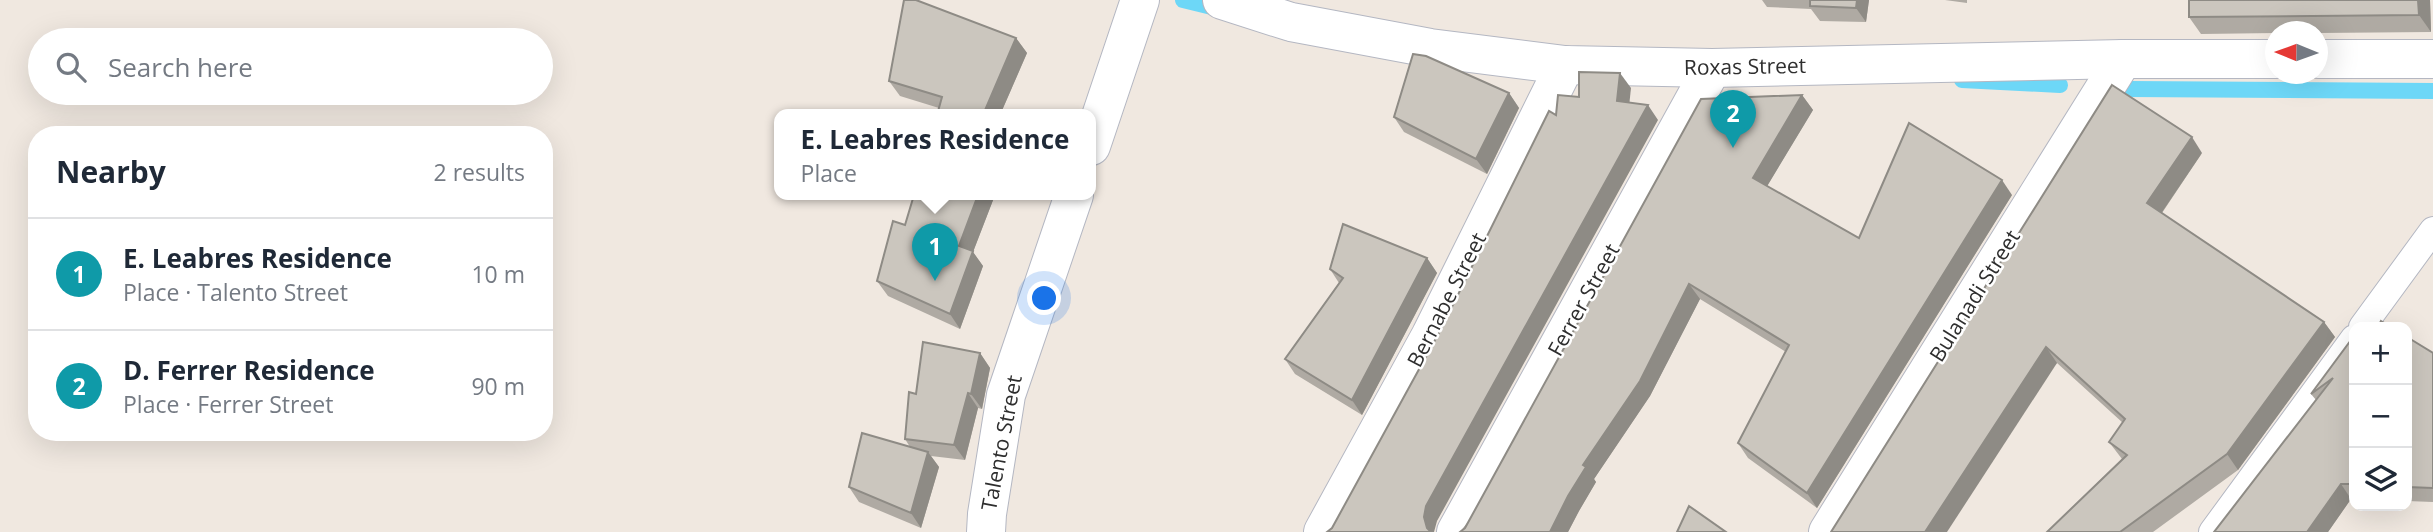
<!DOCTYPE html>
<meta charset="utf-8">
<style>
body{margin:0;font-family:"Open Sans",sans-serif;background:#f2f2f3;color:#1f2937}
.controls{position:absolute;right:21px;bottom:21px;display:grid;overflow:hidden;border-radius:14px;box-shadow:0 7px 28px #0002}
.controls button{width:63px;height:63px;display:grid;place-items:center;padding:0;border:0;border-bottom:2px solid #e0e1e3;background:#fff;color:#1f2937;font:35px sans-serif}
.compass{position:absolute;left:2265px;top:21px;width:63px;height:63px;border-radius:50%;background:#fff;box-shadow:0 7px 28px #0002;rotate:271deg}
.you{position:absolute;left:1045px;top:299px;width:24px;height:24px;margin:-18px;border:5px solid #fff;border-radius:50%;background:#1a73e8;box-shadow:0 0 0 10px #1a73e833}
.badge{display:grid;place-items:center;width:46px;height:46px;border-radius:50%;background:#ea580c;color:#fff;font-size:23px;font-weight:700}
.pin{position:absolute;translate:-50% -58px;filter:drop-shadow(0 2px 4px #0008)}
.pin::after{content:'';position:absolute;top:37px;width:24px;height:21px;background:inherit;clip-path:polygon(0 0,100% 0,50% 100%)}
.popup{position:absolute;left:774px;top:109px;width:322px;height:91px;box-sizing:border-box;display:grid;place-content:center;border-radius:14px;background:#fff;filter:drop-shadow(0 2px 5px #0005);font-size:23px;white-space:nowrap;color:#747a83}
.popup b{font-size:26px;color:#1f2937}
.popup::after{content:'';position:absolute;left:50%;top:100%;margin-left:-14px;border:14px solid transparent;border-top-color:#fff}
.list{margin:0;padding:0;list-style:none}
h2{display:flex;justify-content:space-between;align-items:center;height:91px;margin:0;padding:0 28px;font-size:30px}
h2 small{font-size:23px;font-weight:400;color:#747a83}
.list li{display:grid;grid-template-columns:46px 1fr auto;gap:21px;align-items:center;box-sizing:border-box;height:112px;padding:0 28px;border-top:2px solid #e0e1e3}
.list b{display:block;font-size:26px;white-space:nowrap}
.list p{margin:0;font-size:23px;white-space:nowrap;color:#747a83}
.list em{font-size:23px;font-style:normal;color:#747a83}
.icon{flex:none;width:38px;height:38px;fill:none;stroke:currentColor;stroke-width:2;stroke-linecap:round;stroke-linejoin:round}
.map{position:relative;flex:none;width:2433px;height:532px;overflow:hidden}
.search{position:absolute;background:#fff;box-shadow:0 7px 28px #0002;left:28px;top:28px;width:525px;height:77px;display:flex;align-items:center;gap:18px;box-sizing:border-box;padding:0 24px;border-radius:38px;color:#747a83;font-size:26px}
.panel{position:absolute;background:#fff;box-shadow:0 7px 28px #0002;left:28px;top:126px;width:525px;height:315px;border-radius:28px}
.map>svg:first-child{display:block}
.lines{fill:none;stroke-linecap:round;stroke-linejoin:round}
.stream{stroke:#6dd7f7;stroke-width:16}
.service-casing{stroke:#b4b7c2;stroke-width:28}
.minor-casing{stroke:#b4b7c2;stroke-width:40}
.service{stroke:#fff;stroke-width:26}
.minor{stroke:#fff;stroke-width:38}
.wall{fill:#afaaa3}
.shaded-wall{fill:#8e8b85}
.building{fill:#cbc6be;stroke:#8e8b85;stroke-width:2}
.labels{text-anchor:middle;stroke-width:5;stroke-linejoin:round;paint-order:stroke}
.street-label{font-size:21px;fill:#2e2e2e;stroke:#fff}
</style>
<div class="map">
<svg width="2433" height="532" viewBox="0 0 2433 532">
<rect width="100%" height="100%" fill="#f0e8e0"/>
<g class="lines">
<g class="stream">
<path d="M 1183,0 L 1224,10"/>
<path d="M 1962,80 L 2060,85"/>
<path d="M 2128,89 L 2433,91"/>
</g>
<g class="service-casing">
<g id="service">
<path d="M 2362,327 L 2433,230"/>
<path d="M 2212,532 L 2354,338"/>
</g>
</g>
<g class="minor-casing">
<g id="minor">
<path d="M 1222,0 L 1291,22 L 1430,48 L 1565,65 L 1712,68 L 2123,59 L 2276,59"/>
<path d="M 2318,59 L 2433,59"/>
<path d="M 1091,146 L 1140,0"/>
<path d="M 986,532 L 987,514 L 1006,395 L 1074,195"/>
<path d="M 1323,532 L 1431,335 L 1565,65"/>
<path d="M 1456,532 L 1712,68"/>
<path d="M 1828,532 L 2123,59"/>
</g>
</g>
<use href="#service" class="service"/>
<use href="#minor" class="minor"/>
</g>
<g class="wall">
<path d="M 1762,0 L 1869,0 L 1866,22 L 1820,21 L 1811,9 L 1767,7 Z"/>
<path d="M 1945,0 L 1967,0 L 1967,3 Z"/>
<path d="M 2189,0 L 2430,0 L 2431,32 L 2318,33 L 2318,32 L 2276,32 L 2276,33 L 2201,34 L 2189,17 Z"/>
<path d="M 1016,38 L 1027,53 L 1000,115 L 937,115 L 939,108 L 900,96 L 889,81 Z"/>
<path d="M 1509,93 L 1519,108 L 1487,174 L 1404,132 L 1394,117 Z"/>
<path d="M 1802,95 L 1813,110 L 1767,186 L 1859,238 L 2012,195 L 1817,508 L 1748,458 L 1738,443 L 1786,352 L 1700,299 L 1650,396 L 1594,479 L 1596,482 L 1579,511 L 1568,532 L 1460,532 Z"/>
<path d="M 2202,153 L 2162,213 L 2324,322 L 2335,337 L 2238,470 L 2153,532 L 2047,532 L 2122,459 L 2109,442 L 2123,423 L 2057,363 L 1831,532 Z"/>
<path d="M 914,195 L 995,195 L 973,252 L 983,266 L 960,329 L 888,296 L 877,281 L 905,225 Z"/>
<path d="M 1427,258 L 1437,273 L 1362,415 L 1295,374 L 1285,359 L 1339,283 L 1330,269 Z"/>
<path d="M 2407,337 L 2433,353 L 2433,502 L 2407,501 Z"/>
<path d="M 2354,343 L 2354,499 L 2351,499 L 2328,532 L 2214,532 L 2316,400 L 2311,394 Z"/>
<path d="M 980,353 L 990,368 L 982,409 L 978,408 L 965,460 L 931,456 L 939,467 L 921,528 L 859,502 L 849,487 L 910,447 L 905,439 L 916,394 Z"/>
</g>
<g class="shaded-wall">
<path d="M 1857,0 L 1869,0 L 1866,22 L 1856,8 Z"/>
<path d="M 2418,0 L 2430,0 L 2431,32 L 2419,15 Z"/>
<path d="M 1016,38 L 1027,53 L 1000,115 L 983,115 Z"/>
<path d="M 1620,73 L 1631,88 L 1628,116 L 1617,101 Z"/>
<path d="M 1509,93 L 1519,108 L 1487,174 L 1476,159 Z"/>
<path d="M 1802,95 L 1813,110 L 1763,193 L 1753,178 Z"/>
<path d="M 1648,105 L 1658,120 L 1437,521 L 1434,532 L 1430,532 L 1427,528 L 1424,517 L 1426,506 Z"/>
<path d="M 2192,137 L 2202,153 L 2158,218 L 2147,203 Z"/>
<path d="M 2002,180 L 2012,195 L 1817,508 L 1807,493 Z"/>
<path d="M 978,195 L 995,195 L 973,252 L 983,266 L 960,329 L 950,314 L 959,246 Z"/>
<path d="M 1427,258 L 1437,273 L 1362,415 L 1352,400 Z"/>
<path d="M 1689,284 L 1700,299 L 1650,396 L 1594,479 L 1596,482 L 1579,511 L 1568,532 L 1550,532 L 1583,465 Z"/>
<path d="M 2324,322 L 2335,337 L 2238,470 L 2227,454 Z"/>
<path d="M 2046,347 L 2057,363 L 1947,532 L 1925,532 Z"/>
<path d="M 980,353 L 990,368 L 982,409 L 971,394 Z"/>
<path d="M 968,393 L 978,408 L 965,460 L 954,445 Z"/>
<path d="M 928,452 L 939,467 L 921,528 L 911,513 Z"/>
<path d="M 2341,484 L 2351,499 L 2328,532 L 2307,532 Z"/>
</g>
<g class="building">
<path d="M 904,0 L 916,0 L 1016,38 L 983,115 L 937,115 L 942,97 L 889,81 Z"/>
<path d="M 1810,0 L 1857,0 L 1856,8 L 1810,6 Z"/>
<path d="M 2189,0 L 2418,0 L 2419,15 L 2189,17 Z"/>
<path d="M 1413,54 L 1426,56 L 1509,93 L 1476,159 L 1394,117 Z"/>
<path d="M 1579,72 L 1620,73 L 1617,101 L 1648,105 L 1426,506 L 1424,517 L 1427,528 L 1431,532 L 1327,532 L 1332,528 L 1440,331 L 1549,111 L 1556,115 L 1558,95 L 1579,97 Z"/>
<path d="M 2112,85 L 2192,137 L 2147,203 L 2324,322 L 2227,454 L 2120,532 L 2047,532 L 2127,455 L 2109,442 L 2125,419 L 2046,347 L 1925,532 L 1831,532 Z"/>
<path d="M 1802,95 L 1753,178 L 1859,238 L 1909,123 L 2002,180 L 1807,493 L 1738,443 L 1789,345 L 1689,284 L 1640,381 L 1583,465 L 1586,467 L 1568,496 L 1550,532 L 1460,532 L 1465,528 L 1701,99 Z"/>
<path d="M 914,195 L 978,195 L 959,246 L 973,251 L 950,314 L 877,281 L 893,221 L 905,225 Z"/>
<path d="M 1343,224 L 1427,258 L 1352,400 L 1285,359 L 1343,278 L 1330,269 Z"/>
<path d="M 2381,321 L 2391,327 L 2378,327 Z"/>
<path d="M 2407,337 L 2433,353 L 2433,488 L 2407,487 Z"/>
<path d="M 2351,340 L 2354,343 L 2354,484 L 2341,484 L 2307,532 L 2214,532 L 2333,378 L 2311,394 Z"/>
<path d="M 923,342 L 980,353 L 971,394 L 968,393 L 954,445 L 905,439 L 909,392 L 916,394 Z"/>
<path d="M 862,433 L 928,452 L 911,513 L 849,487 Z"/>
<path d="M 1689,506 L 1726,532 L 1677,532 Z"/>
</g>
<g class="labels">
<g class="street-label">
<text transform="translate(1745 67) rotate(-1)" y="7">Roxas Street</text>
<text transform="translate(1975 296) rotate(-58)" y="7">Bulanadi Street</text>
<text transform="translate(1447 300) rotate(-63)" y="7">Bernabe Street</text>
<text transform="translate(1584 300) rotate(-61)" y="7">Ferrer Street</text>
<text transform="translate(1002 443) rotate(-79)" y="7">Talento Street</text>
</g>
</g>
</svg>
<div class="controls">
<button>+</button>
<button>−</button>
<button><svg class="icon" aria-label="layers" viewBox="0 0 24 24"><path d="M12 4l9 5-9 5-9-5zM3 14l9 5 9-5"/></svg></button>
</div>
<svg class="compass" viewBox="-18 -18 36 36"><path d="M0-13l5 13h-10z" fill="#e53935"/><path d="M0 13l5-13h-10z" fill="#747a83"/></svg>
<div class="you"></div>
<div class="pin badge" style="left:935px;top:281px;background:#0f9aa8">1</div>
<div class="popup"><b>E. Leabres Residence</b>Place</div>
<div class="pin badge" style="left:1733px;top:148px;background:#0f9aa8">2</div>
<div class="search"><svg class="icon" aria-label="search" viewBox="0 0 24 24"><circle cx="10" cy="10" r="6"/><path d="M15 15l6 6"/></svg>Search here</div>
<section class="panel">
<h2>Nearby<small>2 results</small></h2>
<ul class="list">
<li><span class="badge" style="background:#0f9aa8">1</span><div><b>E. Leabres Residence</b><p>Place · Talento Street</p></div><em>10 m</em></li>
<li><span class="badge" style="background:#0f9aa8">2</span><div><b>D. Ferrer Residence</b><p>Place · Ferrer Street</p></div><em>90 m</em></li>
</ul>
</section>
</div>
